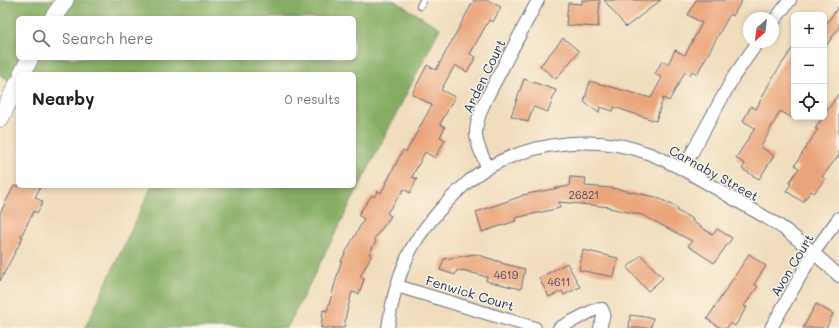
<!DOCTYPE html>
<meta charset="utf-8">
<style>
body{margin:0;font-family:Mali,sans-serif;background:#f6f6f6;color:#202124}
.controls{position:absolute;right:12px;top:12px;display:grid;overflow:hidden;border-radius:6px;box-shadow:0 2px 6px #0003}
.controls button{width:36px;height:36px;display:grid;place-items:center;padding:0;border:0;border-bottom:1px solid #e0e0e0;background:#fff;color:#202124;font:20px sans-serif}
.compass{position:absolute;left:743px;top:12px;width:36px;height:36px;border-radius:50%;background:#fff;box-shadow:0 2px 6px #0003;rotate:208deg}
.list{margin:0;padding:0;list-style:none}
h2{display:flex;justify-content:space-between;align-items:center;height:52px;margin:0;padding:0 16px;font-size:17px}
h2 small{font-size:13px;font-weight:400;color:#757577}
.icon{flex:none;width:22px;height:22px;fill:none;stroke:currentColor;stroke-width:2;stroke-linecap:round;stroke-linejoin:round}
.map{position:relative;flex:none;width:839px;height:328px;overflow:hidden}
.search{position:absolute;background:#fff;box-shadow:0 2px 6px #0003;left:16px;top:16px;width:340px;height:44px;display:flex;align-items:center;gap:10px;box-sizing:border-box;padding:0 14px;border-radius:6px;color:#757577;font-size:15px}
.panel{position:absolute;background:#fff;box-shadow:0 2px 6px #0003;left:16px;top:72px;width:340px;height:116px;border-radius:6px}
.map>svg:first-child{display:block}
.forest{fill:#86ad63;stroke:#506e60;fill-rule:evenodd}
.building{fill:#eba57a}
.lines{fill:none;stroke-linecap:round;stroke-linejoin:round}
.lane-casing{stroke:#666c7f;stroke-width:8}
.street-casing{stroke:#666c7f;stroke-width:14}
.secondary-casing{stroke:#666c7f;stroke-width:18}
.lane{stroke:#fff;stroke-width:6}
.street{stroke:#fff;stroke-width:12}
.secondary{stroke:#fff;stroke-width:17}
.labels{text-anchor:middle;stroke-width:3;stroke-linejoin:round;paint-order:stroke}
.number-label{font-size:11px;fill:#4f4c65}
.street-label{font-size:13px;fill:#1b2f5e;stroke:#fcf5e5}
</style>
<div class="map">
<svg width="839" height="328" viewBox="0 0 839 328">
<rect width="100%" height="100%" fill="#fcf5e5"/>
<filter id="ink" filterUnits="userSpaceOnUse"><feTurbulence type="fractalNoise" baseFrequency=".025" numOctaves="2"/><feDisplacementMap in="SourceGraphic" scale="8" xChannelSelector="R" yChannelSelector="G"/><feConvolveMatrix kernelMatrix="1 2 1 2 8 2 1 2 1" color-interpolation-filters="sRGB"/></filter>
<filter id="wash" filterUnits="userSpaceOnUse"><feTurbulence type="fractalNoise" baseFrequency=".012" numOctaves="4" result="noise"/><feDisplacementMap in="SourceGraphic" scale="16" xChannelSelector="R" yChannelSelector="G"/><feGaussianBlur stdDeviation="0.9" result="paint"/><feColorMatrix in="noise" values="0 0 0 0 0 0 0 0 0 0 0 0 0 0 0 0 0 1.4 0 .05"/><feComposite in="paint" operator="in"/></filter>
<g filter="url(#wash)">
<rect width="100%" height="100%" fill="#f0ddbc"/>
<path class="forest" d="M 0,0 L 393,0 L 440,28 L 287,328 L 85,328 L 152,186 L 354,186 L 354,74 L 18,74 L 18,85 L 0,75 ZM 18,18 L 354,18 L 354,58 L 18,58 Z"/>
<g id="blocks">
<g class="building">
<path d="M 474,0 L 487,0 L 501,7 L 493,22 L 489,20 L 470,54 L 476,57 L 467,72 L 455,65 L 441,90 L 455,97 L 440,124 L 445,127 L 440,137 L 445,140 L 435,158 L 425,152 L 412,177 L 417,179 L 410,193 L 404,189 L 387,213 L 391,216 L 374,239 L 376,241 L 369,254 L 371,256 L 360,277 L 364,279 L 359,294 L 352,292 L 346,315 L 344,328 L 321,328 L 323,310 L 327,311 L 342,259 L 364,219 L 358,215 L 372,195 L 374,197 L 378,191 L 381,193 L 403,150 L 406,152 L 432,105 L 412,94 L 427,65 L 436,70 Z"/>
<path d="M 582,0 L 600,0 L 598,27 L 566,25 L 568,3 L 582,4 Z"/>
<path d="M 604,0 L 661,0 L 626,27 Z"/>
<path d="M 696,0 L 742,0 L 733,16 L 730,14 L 697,74 L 692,71 L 690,75 L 685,72 L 669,101 L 663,98 L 656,121 L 614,107 L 613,111 L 600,107 L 599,113 L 584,102 L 590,81 L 651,98 L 662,78 L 655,74 L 662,61 L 668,64 L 675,50 L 685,55 L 702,23 L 688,15 Z"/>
<path d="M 839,6 L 839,27 L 824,49 L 824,27 Z"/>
<path d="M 563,38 L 579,51 L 556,79 L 540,66 Z"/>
<path d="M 794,46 L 794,119 L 780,111 L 761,147 L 774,156 L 759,179 L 742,169 L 745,164 L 736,158 L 755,128 L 743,121 L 751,106 L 756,109 L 771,80 Z"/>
<path d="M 524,79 L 556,90 L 548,112 L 533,107 L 528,122 L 511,116 Z"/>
<path d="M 839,93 L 839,155 L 822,177 L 825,179 L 814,193 L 811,191 L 803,202 L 786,191 L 791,184 L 789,183 L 799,168 L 795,165 L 818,129 L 815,129 Z"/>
<path d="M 570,177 L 586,178 L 585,186 L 612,188 L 656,197 L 678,208 L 677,211 L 693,219 L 692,221 L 713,235 L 717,229 L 732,238 L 714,263 L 688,246 L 692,241 L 642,215 L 609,208 L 610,207 L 559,202 L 560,208 L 515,218 L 516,221 L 482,232 L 476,212 L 522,196 L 522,195 L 569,186 Z"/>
<path d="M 14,186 L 41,186 L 35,197 L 43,202 L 37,213 L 34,211 L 21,236 L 23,237 L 0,281 L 0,213 Z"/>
<path d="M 583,250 L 618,258 L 614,277 L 579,270 Z"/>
<path d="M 475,254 L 501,262 L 501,263 L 525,269 L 521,289 L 486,281 L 487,277 L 462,270 L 462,271 L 457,270 L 455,275 L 440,270 L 444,259 Z"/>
<path d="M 749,254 L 766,266 L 754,284 L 758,286 L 744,306 L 747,307 L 735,326 L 730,323 L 727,328 L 721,328 L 707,319 Z"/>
<path d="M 641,255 L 663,278 L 648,291 L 627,268 Z"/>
<path d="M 567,263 L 580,287 L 564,295 L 562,291 L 549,297 L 539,278 Z"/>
<path d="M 816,304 L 833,314 L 826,328 L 803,328 Z"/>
<path d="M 630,315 L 653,318 L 651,328 L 629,328 Z"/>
</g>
</g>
</g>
<g filter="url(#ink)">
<use href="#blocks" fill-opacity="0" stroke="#666c7f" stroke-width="1"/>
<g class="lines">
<g class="lane-casing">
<path id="lane" d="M 420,6 L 423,0"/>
</g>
<g class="street-casing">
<g id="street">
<path d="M 773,22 L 790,0"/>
<path d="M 488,168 C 474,138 471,133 485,101 L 538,0"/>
<path d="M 683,169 L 734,76 L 758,42"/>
<path d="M 397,286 L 535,328"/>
<path d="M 388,328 C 391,305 397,280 407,258 C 415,238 434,216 449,200 C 461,188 474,175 489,167 C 536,141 599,134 650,154 C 677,165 702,180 727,195 C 746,207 768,217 787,231 C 805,245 822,260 839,276"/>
<path d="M 559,328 L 594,310 L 602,309 L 604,314 L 600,328"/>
<path d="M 771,328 L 814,252 L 839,218"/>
</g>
</g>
<g class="secondary-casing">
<g id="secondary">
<path d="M 53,18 L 65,0"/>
<path d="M 22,74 L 30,58"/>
<path d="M 0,119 L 18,83"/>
</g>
</g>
<use href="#lane" class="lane"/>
<use href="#street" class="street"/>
<use href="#secondary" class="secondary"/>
</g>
</g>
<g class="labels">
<g class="number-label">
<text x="584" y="199">26821</text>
<text x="506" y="279">4619</text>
<text x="559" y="286">4611</text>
</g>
<g class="street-label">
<text transform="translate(484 76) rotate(-64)" y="5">Arden Court</text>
<text transform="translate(714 173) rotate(29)" y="5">Carnaby Street</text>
<text transform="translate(792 265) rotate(-59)" y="5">Avon Court</text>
<text transform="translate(470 293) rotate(17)" y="5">Fenwick Court</text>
</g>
</g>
</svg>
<div class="controls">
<button>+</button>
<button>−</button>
<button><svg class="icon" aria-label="locate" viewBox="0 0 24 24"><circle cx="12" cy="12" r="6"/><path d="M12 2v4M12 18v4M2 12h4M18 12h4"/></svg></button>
</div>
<svg class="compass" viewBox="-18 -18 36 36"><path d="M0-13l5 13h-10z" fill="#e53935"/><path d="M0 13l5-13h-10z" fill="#757577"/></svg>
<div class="search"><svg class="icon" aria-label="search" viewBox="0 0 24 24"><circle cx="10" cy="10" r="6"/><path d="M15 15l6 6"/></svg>Search here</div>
<section class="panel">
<h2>Nearby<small>0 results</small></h2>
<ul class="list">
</ul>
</section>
</div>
